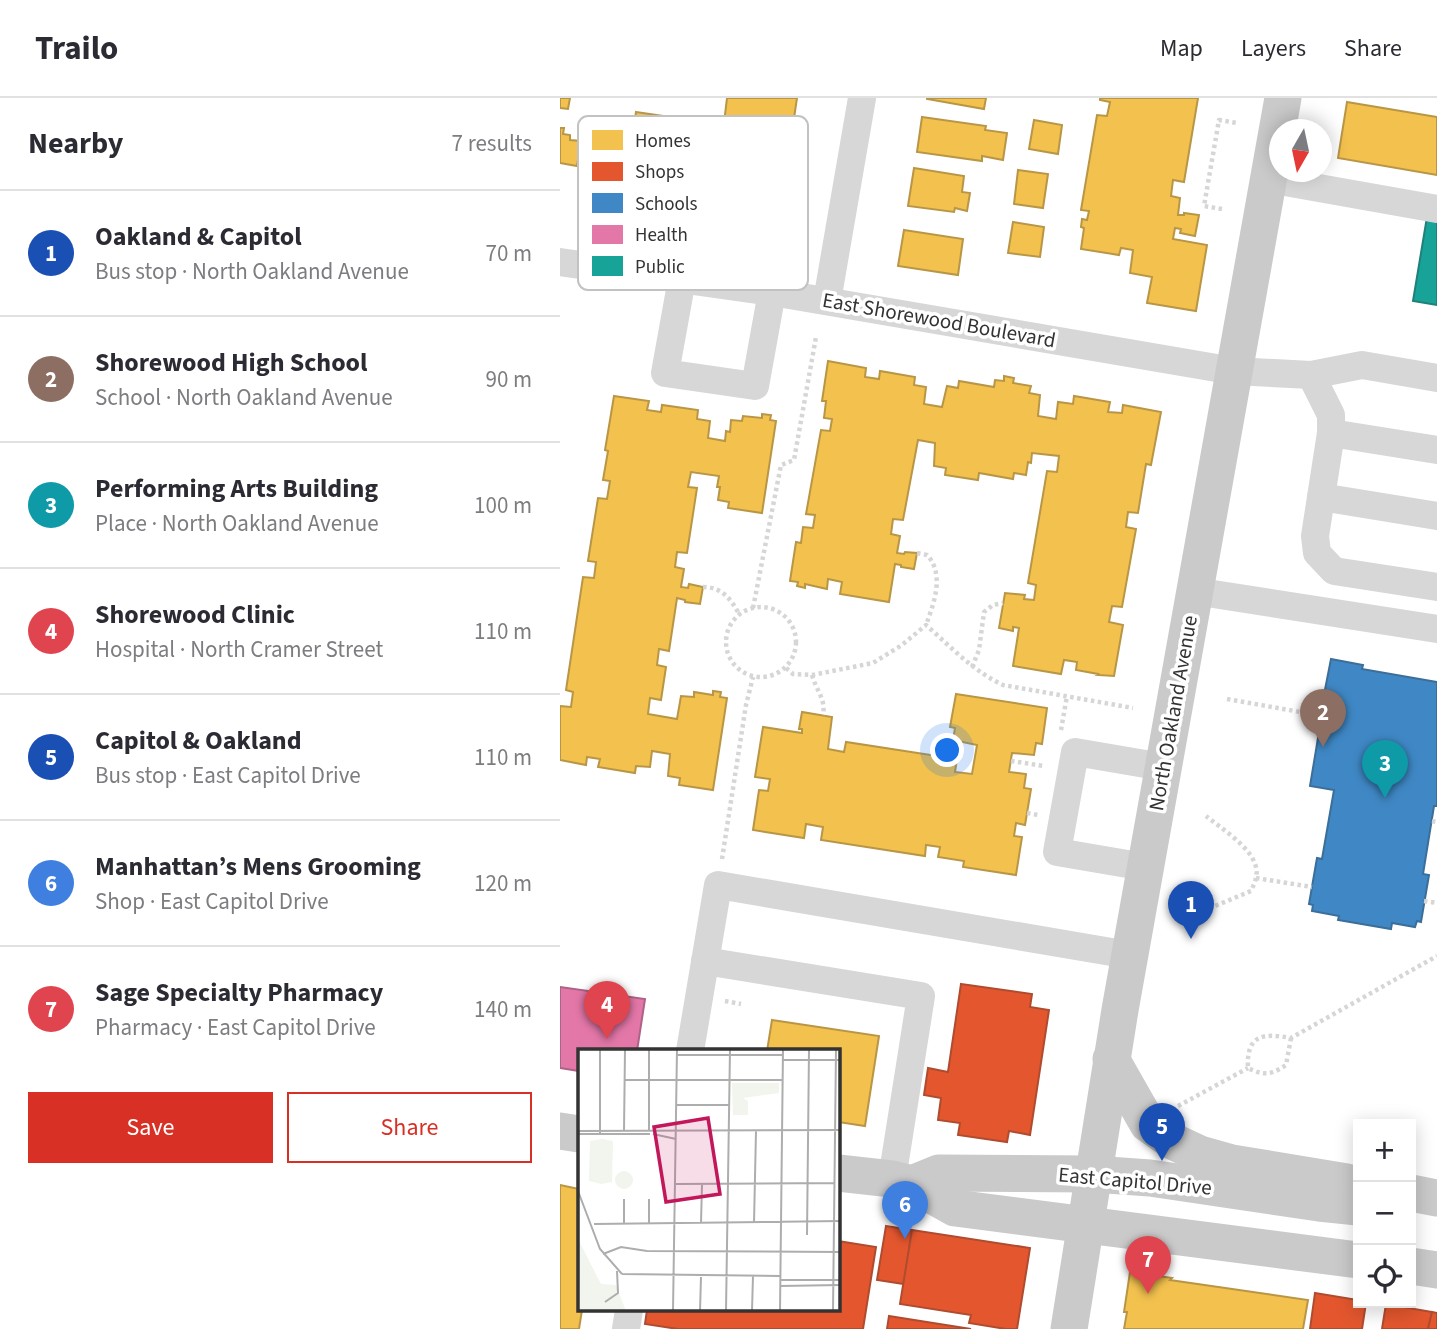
<!DOCTYPE html>
<meta charset="utf-8">
<style>
body{margin:0;font-family:"Source Sans 3",sans-serif;background:#f7f7f7;color:#2b2b33}
.controls{position:absolute;right:21px;bottom:21px;display:grid;overflow:hidden;border-radius:0px;box-shadow:0 4px 18px #0003}
.controls button{width:63px;height:63px;display:grid;place-items:center;padding:0;border:0;border-bottom:2px solid #e1e1e2;background:#fff;color:#2b2b33;font:35px sans-serif}
.compass{position:absolute;left:709px;top:21px;width:63px;height:63px;border-radius:50%;background:#fff;box-shadow:0 4px 18px #0003;rotate:189deg}
.you{position:absolute;left:388px;top:653px;width:24px;height:24px;margin:-18px;border:5px solid #fff;border-radius:50%;background:#1a73e8;box-shadow:0 0 0 10px #1a73e833}
.badge{display:grid;place-items:center;width:46px;height:46px;border-radius:50%;background:#d93025;color:#fff;font-size:23px;font-weight:700}
.pin{position:absolute;translate:-50% -58px;filter:drop-shadow(0 2px 4px #0008)}
.pin::after{content:'';position:absolute;top:37px;width:24px;height:21px;background:inherit;clip-path:polygon(0 0,100% 0,50% 100%)}
.list{margin:0;padding:0;list-style:none}
h2{display:flex;justify-content:space-between;align-items:center;height:91px;margin:0;padding:0 28px;font-size:30px}
h2 small{font-size:23px;font-weight:400;color:#7c7c81}
.list li{display:grid;grid-template-columns:46px 1fr auto;gap:21px;align-items:center;box-sizing:border-box;height:126px;padding:0 28px;border-top:2px solid #e1e1e2}
.list b{display:block;font-size:26px;white-space:nowrap}
.list p{margin:0;font-size:23px;white-space:nowrap;color:#7c7c81}
.list em{font-size:23px;font-style:normal;color:#7c7c81}
.actions{display:flex;gap:14px;padding:21px 28px}
.actions a{flex:1;padding:16px 0;border:2px solid #d93025;border-radius:0px;text-align:center;font-size:24px;color:#d93025}
.actions .main{background:#d93025;color:#fff}
.icon{flex:none;width:38px;height:38px;fill:none;stroke:currentColor;stroke-width:2;stroke-linecap:round;stroke-linejoin:round}
.map{position:relative;flex:none;width:877px;height:1231px;overflow:hidden}
header{display:flex;align-items:center;gap:42px;box-sizing:border-box;height:98px;padding:0 35px;background:#fff;border-bottom:2px solid #e1e1e2}
header strong{font-size:33px}
nav{display:flex;gap:38px;margin-inline-start:auto;font-size:24px}
main{display:flex}
aside{flex:1;background:#fff}
.map>svg:first-child{display:block}
.homes{fill:#f2c14e;stroke:#b99646;stroke-width:2}
.shops{fill:#e4572e;stroke:#af4c30;stroke-width:2}
.schools{fill:#3f88c5;stroke:#3b6e99;stroke-width:2}
.health{fill:#e377a8;stroke:#ae6385;stroke-width:2}
.public{fill:#17a398;stroke:#1f817a;stroke-width:2}
.lines{fill:none;stroke-linecap:round;stroke-linejoin:round}
.path{stroke:#d6d6d6;stroke-width:4.5;stroke-dasharray:3.5 3.5;stroke-linecap:butt}
.minor{stroke:#d7d7d7;stroke-width:28}
.major{stroke:#cacaca;stroke-width:37}
.labels{text-anchor:middle;stroke-width:7;stroke-linejoin:round;paint-order:stroke}
.street-label{font-size:21px;fill:#333;stroke:#fff}
.inset-road{fill:none;stroke:#adadad;stroke-width:2}
.view{fill:#c2185b;fill-opacity:0.15;stroke:#c2185b;stroke-width:3.5}
.inset-edge{fill:none;stroke:#333;stroke-width:3.5}
.key{fill:#fff;stroke:#c2c2c2;stroke-width:2}
.key-label{font-size:19px;fill:#333}
</style>
<header>
<strong>Trailo</strong>
<nav><a>Map</a><a>Layers</a><a>Share</a></nav>
</header>
<main>
<aside>
<h2>Nearby<small>7 results</small></h2>
<ul class="list">
<li><span class="badge" style="background:#1a4fb4">1</span><div><b>Oakland &amp; Capitol</b><p>Bus stop · North Oakland Avenue</p></div><em>70 m</em></li>
<li><span class="badge" style="background:#8d6e63">2</span><div><b>Shorewood High School</b><p>School · North Oakland Avenue</p></div><em>90 m</em></li>
<li><span class="badge" style="background:#0f9aa8">3</span><div><b>Performing Arts Building</b><p>Place · North Oakland Avenue</p></div><em>100 m</em></li>
<li><span class="badge" style="background:#e0444e">4</span><div><b>Shorewood Clinic</b><p>Hospital · North Cramer Street</p></div><em>110 m</em></li>
<li><span class="badge" style="background:#1a4fb4">5</span><div><b>Capitol &amp; Oakland</b><p>Bus stop · East Capitol Drive</p></div><em>110 m</em></li>
<li><span class="badge" style="background:#3f7fe0">6</span><div><b>Manhattan’s Mens Grooming</b><p>Shop · East Capitol Drive</p></div><em>120 m</em></li>
<li><span class="badge" style="background:#e0444e">7</span><div><b>Sage Specialty Pharmacy</b><p>Pharmacy · East Capitol Drive</p></div><em>140 m</em></li>
</ul>
<div class="actions"><a class="main">Save</a><a>Share</a></div>
</aside>
<div class="map">
<svg width="877" height="1231" viewBox="0 0 877 1231">
<rect width="100%" height="100%" fill="#fff"/>
<g class="homes">
<path d="M 0,0 L 10,0 L 8,11 L 0,10 Z"/>
<path d="M 167,0 L 237,0 L 232,34 L 164,25 Z"/>
<path d="M 367,0 L 426,0 L 424,11 L 367,1 Z"/>
<path d="M 540,0 L 638,0 L 624,84 L 613,82 L 611,98 L 620,100 L 618,117 L 624,117 L 624,115 L 639,117 L 635,138 L 620,135 L 621,131 L 615,130 L 613,141 L 647,147 L 636,213 L 587,205 L 592,179 L 570,175 L 573,152 L 561,150 L 559,157 L 521,151 L 524,130 L 521,129 L 522,121 L 527,122 L 529,113 L 521,112 L 537,17 L 547,18 L 550,4 L 540,2 Z"/>
<path d="M 787,4 L 877,19 L 877,77 L 778,60 Z"/>
<path d="M 76,14 L 104,18 L 101,38 L 73,33 Z"/>
<path d="M 362,19 L 426,28 L 425,32 L 447,35 L 443,62 L 422,58 L 422,63 L 357,54 Z"/>
<path d="M 474,22 L 502,27 L 498,56 L 469,51 Z"/>
<path d="M 0,30 L 4,30 L 3,36 L 10,37 L 10,42 L 21,43 L 17,68 L 0,65 Z"/>
<path d="M 354,70 L 404,78 L 402,94 L 410,95 L 407,113 L 395,110 L 394,114 L 348,108 Z"/>
<path d="M 458,72 L 488,76 L 483,110 L 454,106 Z"/>
<path d="M 453,124 L 484,129 L 480,159 L 448,155 Z"/>
<path d="M 344,132 L 403,141 L 398,177 L 338,168 Z"/>
<path d="M 268,263 L 306,270 L 305,279 L 319,281 L 320,273 L 355,279 L 354,287 L 366,289 L 364,306 L 382,309 L 387,288 L 398,290 L 399,283 L 434,289 L 435,282 L 444,283 L 444,278 L 454,280 L 453,285 L 471,288 L 469,295 L 480,297 L 478,318 L 496,321 L 498,304 L 513,306 L 514,298 L 550,304 L 548,314 L 562,315 L 563,307 L 601,314 L 591,367 L 586,366 L 578,415 L 568,414 L 566,429 L 576,431 L 562,509 L 552,508 L 549,524 L 563,527 L 554,578 L 537,577 L 538,576 L 516,572 L 517,564 L 504,562 L 501,576 L 453,568 L 459,530 L 453,529 L 453,533 L 439,530 L 445,495 L 465,497 L 464,501 L 474,502 L 476,487 L 468,485 L 487,373 L 497,374 L 499,358 L 472,355 L 471,365 L 468,364 L 466,377 L 454,375 L 453,381 L 419,375 L 418,382 L 385,377 L 386,370 L 374,368 L 375,345 L 358,342 L 343,422 L 333,421 L 331,436 L 340,438 L 337,455 L 344,456 L 345,454 L 357,455 L 354,471 L 341,469 L 341,467 L 335,466 L 329,504 L 280,496 L 282,484 L 268,481 L 267,491 L 245,486 L 245,490 L 237,488 L 238,484 L 230,483 L 236,444 L 241,445 L 243,429 L 253,430 L 255,417 L 246,416 L 261,332 L 270,333 L 272,321 L 264,320 L 266,303 L 262,303 Z"/>
<path d="M 54,298 L 89,303 L 87,312 L 101,314 L 102,307 L 138,312 L 137,321 L 150,323 L 148,340 L 165,343 L 166,333 L 170,334 L 171,322 L 182,323 L 183,318 L 202,320 L 202,316 L 211,317 L 210,322 L 216,323 L 202,415 L 168,410 L 169,404 L 158,402 L 160,389 L 157,389 L 159,378 L 131,374 L 128,389 L 137,390 L 127,455 L 117,454 L 115,469 L 124,471 L 121,489 L 128,490 L 129,486 L 143,489 L 140,506 L 125,504 L 125,502 L 117,500 L 109,553 L 99,551 L 97,567 L 106,569 L 101,602 L 90,600 L 88,616 L 117,621 L 121,598 L 134,599 L 134,594 L 153,597 L 153,593 L 161,594 L 160,599 L 167,600 L 153,692 L 119,687 L 120,680 L 108,678 L 110,656 L 92,653 L 90,669 L 76,668 L 75,675 L 38,669 L 40,661 L 27,659 L 26,667 L 0,662 L 0,608 L 11,609 L 13,594 L 6,592 L 23,479 L 34,480 L 36,464 L 28,463 L 38,400 L 47,401 L 50,383 L 43,382 L 48,353 L 45,352 Z"/>
<path d="M 396,596 L 487,610 L 482,646 L 476,645 L 474,657 L 452,655 L 449,674 L 466,676 L 464,690 L 471,691 L 465,727 L 456,725 L 454,738 L 462,739 L 456,777 L 403,769 L 404,763 L 378,759 L 380,749 L 366,747 L 365,758 L 261,742 L 263,729 L 246,726 L 244,740 L 193,732 L 199,692 L 208,693 L 210,681 L 195,679 L 203,629 L 242,635 L 242,631 L 239,631 L 242,614 L 272,619 L 268,651 L 284,654 L 286,644 L 397,661 L 395,674 L 412,676 L 417,647 L 393,642 L 395,630 L 390,629 Z"/>
<path d="M 212,922 L 319,938 L 305,1028 L 278,1024 L 278,953 L 207,953 Z"/>
<path d="M 0,1087 L 19,1091 L 19,1212 L 22,1212 L 19,1231 L 0,1231 Z"/>
<path d="M 570,1174 L 612,1180 L 610,1182 L 748,1202 L 743,1231 L 564,1231 L 567,1214 L 564,1214 Z"/>
</g>
<g class="shops">
<path d="M 401,886 L 472,896 L 470,909 L 489,912 L 470,1037 L 449,1033 L 447,1044 L 398,1037 L 400,1025 L 378,1022 L 381,1000 L 364,997 L 368,970 L 388,974 Z"/>
<path d="M 326,1128 L 352,1132 L 344,1186 L 317,1182 Z"/>
<path d="M 352,1132 L 470,1150 L 457,1231 L 446,1231 L 409,1225 L 411,1217 L 340,1206 Z"/>
<path d="M 278,1143 L 316,1149 L 303,1231 L 118,1231 L 85,1226 L 87,1212 L 278,1212 Z"/>
<path d="M 755,1195 L 798,1202 L 798,1205 L 806,1205 L 802,1231 L 750,1231 Z"/>
<path d="M 826,1206 L 872,1214 L 868,1231 L 822,1231 Z"/>
<path d="M 872,1214 L 877,1215 L 877,1231 L 868,1231 Z"/>
<path d="M 329,1218 L 411,1231 L 327,1231 Z"/>
</g>
<path class="schools" d="M 771,561 L 803,567 L 802,571 L 877,584 L 877,708 L 874,708 L 863,776 L 869,777 L 861,824 L 857,823 L 855,829 L 832,825 L 831,831 L 778,822 L 779,818 L 752,813 L 753,807 L 749,806 L 757,760 L 762,761 L 774,692 L 750,688 L 760,628 L 755,627 L 759,601 L 763,602 Z"/>
<path class="health" d="M 0,889 L 85,901 L 77,953 L 19,953 L 19,973 L 0,970 Z"/>
<path class="public" d="M 867,119 L 877,121 L 877,207 L 853,203 Z"/>
<g class="lines">
<g class="path">
<path d="M 662,111 L 644,108 L 659,22 L 677,25"/>
<path d="M 357,455 L 367,457 C 385,476 374,505 366,527"/>
<path d="M 143,489 C 162,489 171,501 179,516"/>
<circle cx="201" cy="544" r="35"/>
<path d="M 193,510 L 221,367 L 234,362 L 256,239"/>
<path d="M 412,569 L 419,552 L 424,514 L 433,507 L 443,505"/>
<path d="M 226,570 L 233,576 L 252,577 L 313,565 L 342,547 L 366,527 C 391,549 413,573 443,587 L 573,610"/>
<path d="M 252,577 C 256,592 266,601 263,617"/>
<path d="M 667,601 L 757,617"/>
<path d="M 501,632 L 507,598"/>
<path d="M 451,663 L 484,668"/>
<path d="M 467,715 L 478,717"/>
<path d="M 872,723 L 877,724"/>
<path d="M 162,761 L 186,607 L 193,579"/>
<path d="M 696,780 L 752,789"/>
<path d="M 864,803 L 877,805"/>
<path d="M 636,816 L 691,793 C 695,784 699,776 695,766 C 689,748 661,730 646,718"/>
<path d="M 165,903 L 181,906"/>
<path d="M 731,940 L 726,967 C 711,977 704,978 688,970 C 686,936 704,935 731,940 L 877,858"/>
<path d="M 618,1008 L 688,970"/>
</g>
<g class="minor">
<path d="M 708,81 L 877,111"/>
<path d="M 0,164 L 212,194 L 674,273 L 751,277 L 802,267 L 877,280"/>
<path d="M 122,181 L 105,275 L 195,288 L 212,194"/>
<path d="M 267,203 L 302,0"/>
<path d="M 751,277 L 771,317 L 771,335 L 755,438 L 757,455 L 774,473 L 877,489"/>
<path d="M 771,335 L 877,352"/>
<path d="M 761,399 L 877,418"/>
<path d="M 634,493 L 877,531"/>
<path d="M 585,769 L 497,754 L 515,654 L 603,669"/>
<path d="M 145,863 L 361,898 L 332,1081"/>
<path d="M 130,953 L 158,787 L 569,857"/>
<path d="M 66,1231 L 69,1212"/>
</g>
<g class="major">
<path d="M 551,961 L 588,1026 L 612,1043 L 640,1056 L 672,1065 L 787,1084"/>
<path d="M 0,1033 L 19,1036"/>
<path d="M 278,1075 L 332,1081 L 352,1086 L 395,1110 L 798,1162"/>
<path d="M 352,1086 L 379,1075 L 533,1076 L 590,1080 L 759,1105 L 798,1109"/>
<path d="M 851,1095 L 877,1100"/>
<path d="M 851,1168 L 877,1172"/>
<path d="M 509,1231 L 560,912 L 723,0"/>
</g>
</g>
<g class="labels">
<g class="street-label">
<text transform="translate(379 222) rotate(10)" y="7">East Shorewood Boulevard</text>
<text transform="translate(613 615) rotate(-80)" y="7">North Oakland Avenue</text>
<text transform="translate(575 1083) rotate(5)" y="7">East Capitol Drive</text>
</g>
</g>
<g transform="translate(18 951)">
<rect width="262" height="262" fill="#fff"/>
<path d="M 154,34 L 201,34 L 201,44 L 165,49 L 170,52 L 170,66 L 155,66 ZM 24,90 L 35,92 L 34,133 L 23,135 L 11,132 L 12,92 ZM37 131a9 9 0 1 1 18 0a9 9 0 1 1-18 0ZM 0,190 L 23,235 L 38,236 L 48,262 L 2,262 Z" fill="#f1f5ed"/>
<path class="inset-road" d="M 99,6 L 205,6M 205,11 L 263,11M 46,31 L 205,31M 99,56 L 152,56M 0,82 L 263,81M 46,82 L 47,0M 71,82 L 71,0M 22,84 L 22,0M 0,85 L 72,85M 75,85 L 98,90M 98,135 L 257,134M 0,142 L 22,200 L 44,225M 46,174 L 46,150M 71,174 L 71,150M 123,174 L 124,135M 176,174 L 178,82M 16,175 L 263,172M 229,186 L 231,0M 25,205 L 43,198 L 69,202 L 263,203M 44,225 L 202,227M 202,231 L 263,231M 202,237 L 263,236M 27,253 L 40,244 L 39,222M 95,262 L 99,0M 122,262 L 123,228M 148,262 L 152,0M 174,262 L 175,227M 202,262 L 205,0M 255,262 L 258,0"/>
<path class="view" d="M 130,69 L 142,145 L 88,153 L 76,78 Z"/>
<rect width="262" height="262" class="inset-edge"/>
</g>
<rect x="18" y="18" width="230" height="174" rx="10" class="key"/>
<rect x="32" y="32" width="31" height="20" fill="#f2c14e"/>
<rect x="32" y="64" width="31" height="19" fill="#e4572e"/>
<rect x="32" y="95" width="31" height="20" fill="#3f88c5"/>
<rect x="32" y="127" width="31" height="19" fill="#e377a8"/>
<rect x="32" y="158" width="31" height="20" fill="#17a398"/>
<g class="key-label">
<text x="75" y="49">Homes</text>
<text x="75" y="80">Shops</text>
<text x="75" y="112">Schools</text>
<text x="75" y="143">Health</text>
<text x="75" y="175">Public</text>
</g>
</svg>
<div class="controls">
<button>+</button>
<button>−</button>
<button><svg class="icon" aria-label="locate" viewBox="0 0 24 24"><circle cx="12" cy="12" r="6"/><path d="M12 2v4M12 18v4M2 12h4M18 12h4"/></svg></button>
</div>
<svg class="compass" viewBox="-18 -18 36 36"><path d="M0-13l5 13h-10z" fill="#e53935"/><path d="M0 13l5-13h-10z" fill="#7c7c81"/></svg>
<div class="you"></div>
<div class="pin badge" style="left:631px;top:841px;background:#1a4fb4">1</div>
<div class="pin badge" style="left:763px;top:649px;background:#8d6e63">2</div>
<div class="pin badge" style="left:825px;top:700px;background:#0f9aa8">3</div>
<div class="pin badge" style="left:47px;top:941px;background:#e0444e">4</div>
<div class="pin badge" style="left:602px;top:1063px;background:#1a4fb4">5</div>
<div class="pin badge" style="left:345px;top:1141px;background:#3f7fe0">6</div>
<div class="pin badge" style="left:588px;top:1196px;background:#e0444e">7</div>
</div>
</main>
